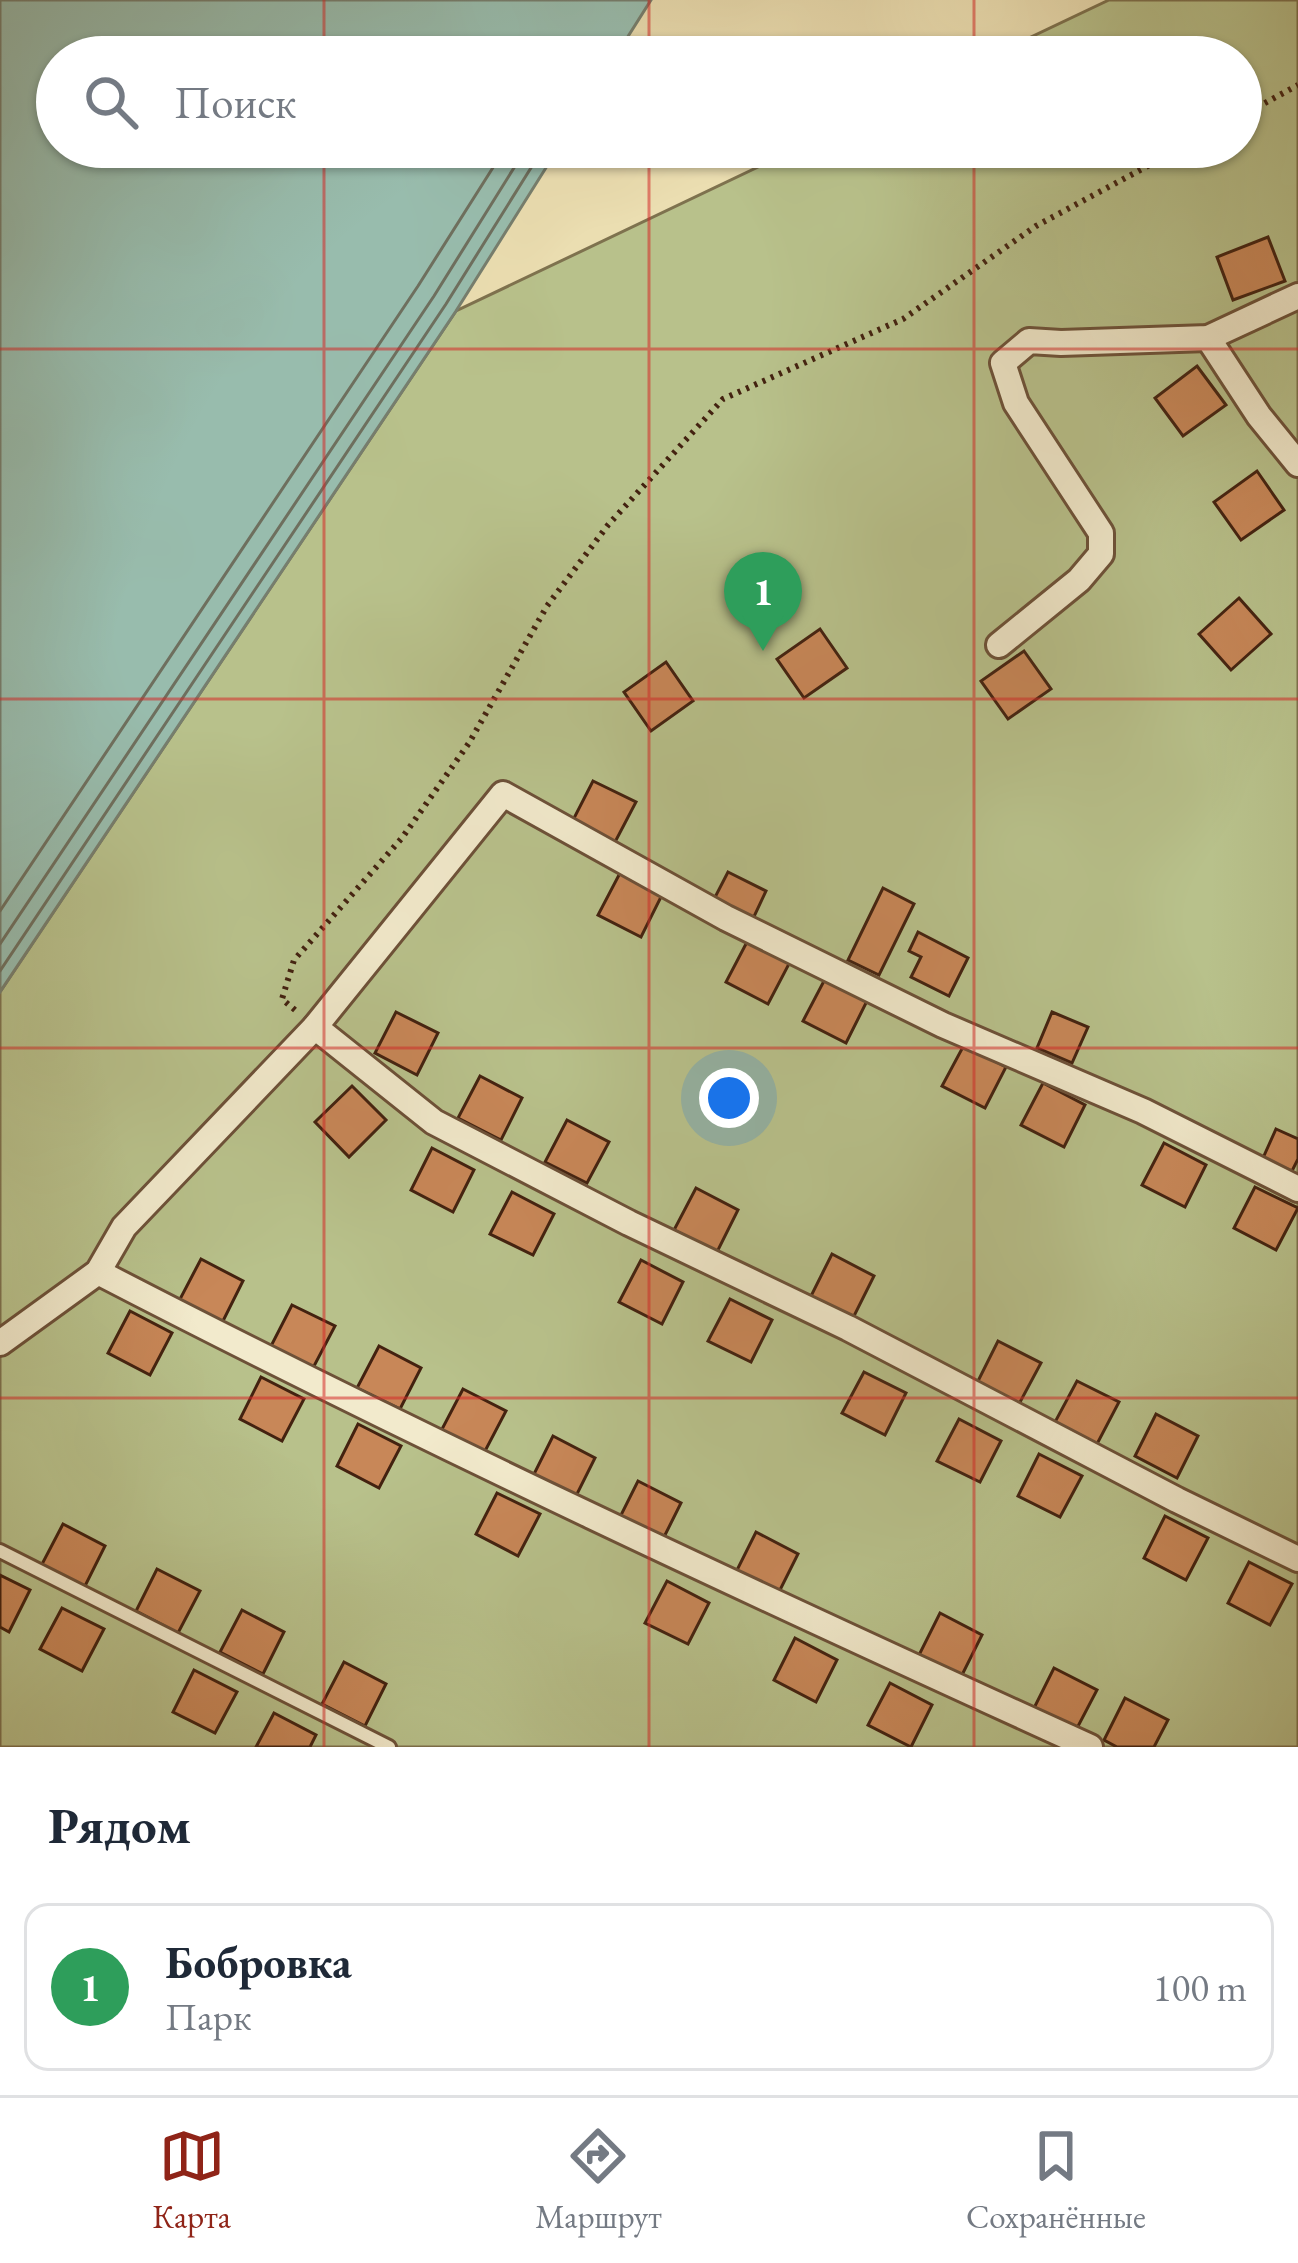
<!DOCTYPE html>
<html lang="ru">
<meta charset="utf-8">
<style>
body{margin:0;font-family:"EB Garamond",serif;background:#f2f2f3;color:#1f2937}
.you{position:absolute;left:729px;top:1098px;width:42px;height:42px;margin:-30px;border:9px solid #fff;border-radius:50%;background:#1a73e8;box-shadow:0 0 0 18px #1a73e833}
.badge{display:grid;place-items:center;width:78px;height:78px;border-radius:50%;background:#8f2418;color:#fff;font-size:39px;font-weight:700}
.pin{position:absolute;translate:-50% -99px;filter:drop-shadow(0 3px 6px #0008)}
.pin::after{content:'';position:absolute;top:63px;width:42px;height:36px;background:inherit;clip-path:polygon(0 0,100% 0,50% 100%)}
.list{margin:0;padding:0;list-style:none}
h2{display:flex;justify-content:space-between;align-items:center;height:156px;margin:0;padding:0 48px;font-size:51px}
h2 small{font-size:39px;font-weight:400;color:#747a83}
.list li{display:grid;grid-template-columns:78px 1fr auto;gap:36px;align-items:center;box-sizing:border-box;height:168px;margin:0 24px 24px;padding:0 24px;border:3px solid #e0e1e3;border-radius:24px}
.list b{display:block;font-size:45px;white-space:nowrap}
.list p{margin:0;font-size:39px;white-space:nowrap;color:#747a83}
.list em{font-size:39px;font-style:normal;color:#747a83}
.icon{flex:none;width:66px;height:66px;fill:none;stroke:currentColor;stroke-width:2;stroke-linecap:round;stroke-linejoin:round}
.map{position:relative;flex:none;width:1298px;height:1747px;overflow:hidden}
.search{position:absolute;background:#fff;box-shadow:0 3px 9px #0004;left:36px;right:36px;top:36px;height:132px;display:flex;align-items:center;gap:30px;box-sizing:border-box;padding:0 42px;border-radius:66px;color:#747a83;font-size:45px}
.sheet{height:348px;background:#fff}
nav{display:flex;justify-content:space-around;align-items:center;box-sizing:border-box;height:168px;border-top:3px solid #e0e1e3;background:#fff;font-size:33px;color:#747a83}
nav a{display:grid;justify-items:center;gap:6px}
nav .on{color:#8f2418}
.map>svg:first-child{display:block}
.green{fill:#b8c18b;stroke:#7e724e;stroke-width:3}
.water{fill:#98bcad;stroke:#767e6e;stroke-width:3}
.lines{fill:none;stroke-linecap:round;stroke-linejoin:round}
.shore{stroke:#6e6f5e;stroke-width:3}
.building{fill:#c88758;stroke:#432210;stroke-width:3}
.lane-casing{stroke:#6d5138;stroke-width:18}
.street-casing{stroke:#6d5138;stroke-width:30}
.path{stroke:#432210;stroke-width:6;stroke-dasharray:3 6;stroke-linecap:butt}
.lane{stroke:#f2eacc;stroke-width:12}
.street{stroke:#f2eacc;stroke-width:24}
.grid{fill:none;stroke:#d62828;stroke-width:3;stroke-opacity:0.55}
</style>
<div class="map">
<svg width="1298" height="1747" viewBox="0 0 1298 1747">
<rect width="100%" height="100%" fill="#ebdeb1"/>
<filter id="stains"><feTurbulence type="fractalNoise" baseFrequency=".00167" numOctaves="4"/><feColorMatrix values="0 0 0 0 .2 0 0 0 0 .09 0 0 0 0 .02 0 0 0 .5 -.17"/></filter>
<radialGradient id="worn" r=".72"><stop offset=".6" stop-color="#630" stop-opacity="0"/><stop offset="1" stop-color="#630" stop-opacity=".3"/></radialGradient>
<path class="green" d="M 1109,0 L 1298,0 L 1298,1747 L 0,1747 L 0,992 L 456,311 L 800,147 L 1241,147 L 1241,57 L 989,57 Z"/>
<path class="water" d="M 0,0 L 651,0 L 615,57 L 57,57 L 57,147 L 559,147 L 456,311 L 0,992 Z"/>
<g class="lines">
<g class="shore">
<path d="M 0,911 L 418,286 L 506,147"/>
<path d="M 0,944 L 434,296 L 527,147"/>
<path d="M 0,971 L 446,304 L 544,147"/>
</g>
</g>
<g class="building">
<path d="M 1268,237 L 1285,281 L 1233,300 L 1217,257 Z"/>
<path d="M 1197,366 L 1226,405 L 1183,436 L 1155,398 Z"/>
<path d="M 1257,471 L 1284,510 L 1241,540 L 1214,502 Z"/>
<path d="M 1239,598 L 1271,634 L 1231,670 L 1199,634 Z"/>
<path d="M 820,629 L 847,668 L 804,698 L 777,659 Z"/>
<path d="M 1024,651 L 1051,689 L 1008,719 L 981,681 Z"/>
<path d="M 666,662 L 693,701 L 651,731 L 624,692 Z"/>
<path d="M 593,781 L 636,802 L 614,844 L 572,822 Z"/>
<path d="M 728,872 L 766,891 L 751,923 L 712,903 Z"/>
<path d="M 620,873 L 662,895 L 641,937 L 598,915 Z"/>
<path d="M 883,888 L 914,904 L 879,975 L 848,960 Z"/>
<path d="M 918,932 L 968,958 L 949,996 L 911,977 L 921,957 L 909,951 Z"/>
<path d="M 748,940 L 790,962 L 768,1004 L 726,982 Z"/>
<path d="M 825,979 L 867,1001 L 846,1043 L 803,1021 Z"/>
<path d="M 396,1012 L 438,1033 L 417,1075 L 375,1053 Z"/>
<path d="M 1052,1012 L 1088,1027 L 1072,1063 L 1037,1048 Z"/>
<path d="M 964,1045 L 1006,1067 L 985,1108 L 942,1086 Z"/>
<path d="M 480,1076 L 522,1098 L 501,1140 L 458,1118 Z"/>
<path d="M 1043,1083 L 1085,1105 L 1064,1147 L 1021,1125 Z"/>
<path d="M 352,1086 L 386,1120 L 349,1157 L 315,1122 Z"/>
<path d="M 567,1120 L 609,1142 L 587,1183 L 545,1162 Z"/>
<path d="M 1276,1129 L 1298,1139 L 1298,1159 L 1292,1171 L 1263,1158 Z"/>
<path d="M 1164,1143 L 1206,1165 L 1185,1207 L 1142,1185 Z"/>
<path d="M 432,1148 L 474,1170 L 453,1212 L 411,1190 Z"/>
<path d="M 1255,1187 L 1298,1208 L 1276,1250 L 1234,1228 Z"/>
<path d="M 696,1188 L 738,1210 L 717,1252 L 674,1230 Z"/>
<path d="M 512,1192 L 554,1214 L 533,1255 L 490,1234 Z"/>
<path d="M 832,1254 L 874,1276 L 853,1318 L 811,1296 Z"/>
<path d="M 201,1259 L 243,1281 L 222,1323 L 179,1301 Z"/>
<path d="M 641,1260 L 683,1282 L 662,1324 L 619,1302 Z"/>
<path d="M 730,1299 L 772,1320 L 751,1362 L 708,1341 Z"/>
<path d="M 292,1305 L 335,1326 L 313,1368 L 271,1346 Z"/>
<path d="M 130,1311 L 172,1333 L 150,1375 L 108,1353 Z"/>
<path d="M 998,1341 L 1041,1363 L 1019,1404 L 977,1383 Z"/>
<path d="M 379,1346 L 421,1368 L 400,1409 L 357,1388 Z"/>
<path d="M 864,1372 L 906,1393 L 885,1435 L 842,1413 Z"/>
<path d="M 261,1377 L 304,1399 L 282,1441 L 240,1419 Z"/>
<path d="M 1077,1381 L 1119,1402 L 1097,1444 L 1055,1422 Z"/>
<path d="M 463,1389 L 506,1411 L 484,1453 L 441,1431 Z"/>
<path d="M 1156,1414 L 1198,1436 L 1177,1478 L 1135,1456 Z"/>
<path d="M 959,1419 L 1001,1441 L 980,1482 L 937,1461 Z"/>
<path d="M 358,1424 L 401,1446 L 379,1488 L 337,1466 Z"/>
<path d="M 553,1436 L 595,1458 L 574,1500 L 532,1478 Z"/>
<path d="M 1039,1454 L 1082,1476 L 1060,1517 L 1018,1496 Z"/>
<path d="M 638,1481 L 681,1503 L 660,1545 L 617,1523 Z"/>
<path d="M 497,1493 L 540,1514 L 518,1556 L 476,1534 Z"/>
<path d="M 1165,1516 L 1208,1538 L 1186,1580 L 1144,1558 Z"/>
<path d="M 63,1524 L 105,1546 L 84,1588 L 41,1566 Z"/>
<path d="M 756,1532 L 798,1554 L 777,1596 L 735,1574 Z"/>
<path d="M 1249,1562 L 1292,1584 L 1270,1625 L 1228,1603 Z"/>
<path d="M 157,1569 L 200,1591 L 178,1633 L 136,1611 Z"/>
<path d="M 0,1575 L 30,1590 L 9,1632 L 0,1627 Z"/>
<path d="M 667,1581 L 709,1603 L 688,1644 L 645,1623 Z"/>
<path d="M 62,1608 L 104,1629 L 82,1671 L 40,1649 Z"/>
<path d="M 242,1610 L 284,1632 L 263,1674 L 220,1652 Z"/>
<path d="M 940,1613 L 982,1635 L 961,1677 L 919,1655 Z"/>
<path d="M 795,1638 L 837,1660 L 816,1702 L 774,1680 Z"/>
<path d="M 344,1662 L 386,1684 L 365,1726 L 322,1704 Z"/>
<path d="M 1054,1668 L 1097,1690 L 1075,1732 L 1033,1710 Z"/>
<path d="M 194,1670 L 237,1692 L 215,1733 L 173,1712 Z"/>
<path d="M 890,1683 L 932,1705 L 911,1747 L 868,1725 Z"/>
<path d="M 1125,1698 L 1168,1720 L 1154,1747 L 1117,1747 L 1104,1740 Z"/>
<path d="M 274,1713 L 316,1735 L 310,1747 L 256,1747 Z"/>
</g>
<g class="lines">
<g class="lane-casing">
<path id="lane" d="M 0,1551 L 389,1747"/>
</g>
<g class="street-casing">
<g id="street">
<path d="M 1208,338 L 1259,416 L 1298,464"/>
<path d="M 999,645 L 1079,580 L 1101,554 L 1101,533 L 1016,403 L 1003,363 L 1029,341 L 1061,343 L 1208,338 L 1298,296"/>
<path d="M 315,1027 L 434,1122 L 629,1223 L 848,1328 L 1177,1500 L 1298,1559"/>
<path d="M 98,1272 C 424,1441 756,1595 1090,1747"/>
<path d="M 0,1343 L 98,1272 L 124,1227 L 315,1027 L 503,794 L 726,918 L 943,1025 L 1143,1111 L 1298,1189"/>
</g>
</g>
<g class="path">
<path d="M 1241,116 L 1298,85"/>
<path d="M 295,1010 L 282,999 L 294,960 L 402,838 L 469,743 L 547,606 L 608,525 L 723,399 L 903,319 L 1036,226 L 1183,147"/>
</g>
<use href="#lane" class="lane"/>
<use href="#street" class="street"/>
</g>
<path class="grid" d="M 324,0 L 324,57M 649,0 L 649,57M 974,0 L 974,57M 324,147 L 324,1747M 649,147 L 649,1747M 974,147 L 974,1747M 0,349 L 1298,349M 0,699 L 1298,699M 0,1048 L 1298,1048M 0,1398 L 1298,1398"/>
<rect width="100%" height="100%" filter="url(#stains)"/>
<rect width="100%" height="100%" fill="url(#worn)"/>
</svg>
<div class="you"></div>
<div class="pin badge" style="left:763px;top:651px;background:#2e9e5b">1</div>
<div class="search"><svg class="icon" aria-label="search" viewBox="0 0 24 24"><circle cx="10" cy="10" r="6"/><path d="M15 15l6 6"/></svg>Поиск</div>
</div>
<section class="sheet">
<h2>Рядом<small></small></h2>
<ul class="list">
<li><span class="badge" style="background:#2e9e5b">1</span><div><b>Бобровка</b><p>Парк</p></div><em>100 m</em></li>
</ul>
</section>
<nav>
<a class="on"><svg class="icon" aria-label="map" viewBox="0 0 24 24"><path d="M3 6l6-2 6 2 6-2v14l-6 2-6-2-6 2zM9 4v14M15 6v14"/></svg>Карта</a>
<a><svg class="icon" aria-label="directions" viewBox="0 0 24 24"><path d="M12 3l9 9-9 9-9-9zM9 14v-3h6M13 9l2 2-2 2"/></svg>Маршрут</a>
<a><svg class="icon" aria-label="saved" viewBox="0 0 24 24"><path d="M7 4h10v16l-5-4-5 4z"/></svg>Сохранённые</a>
</nav>
